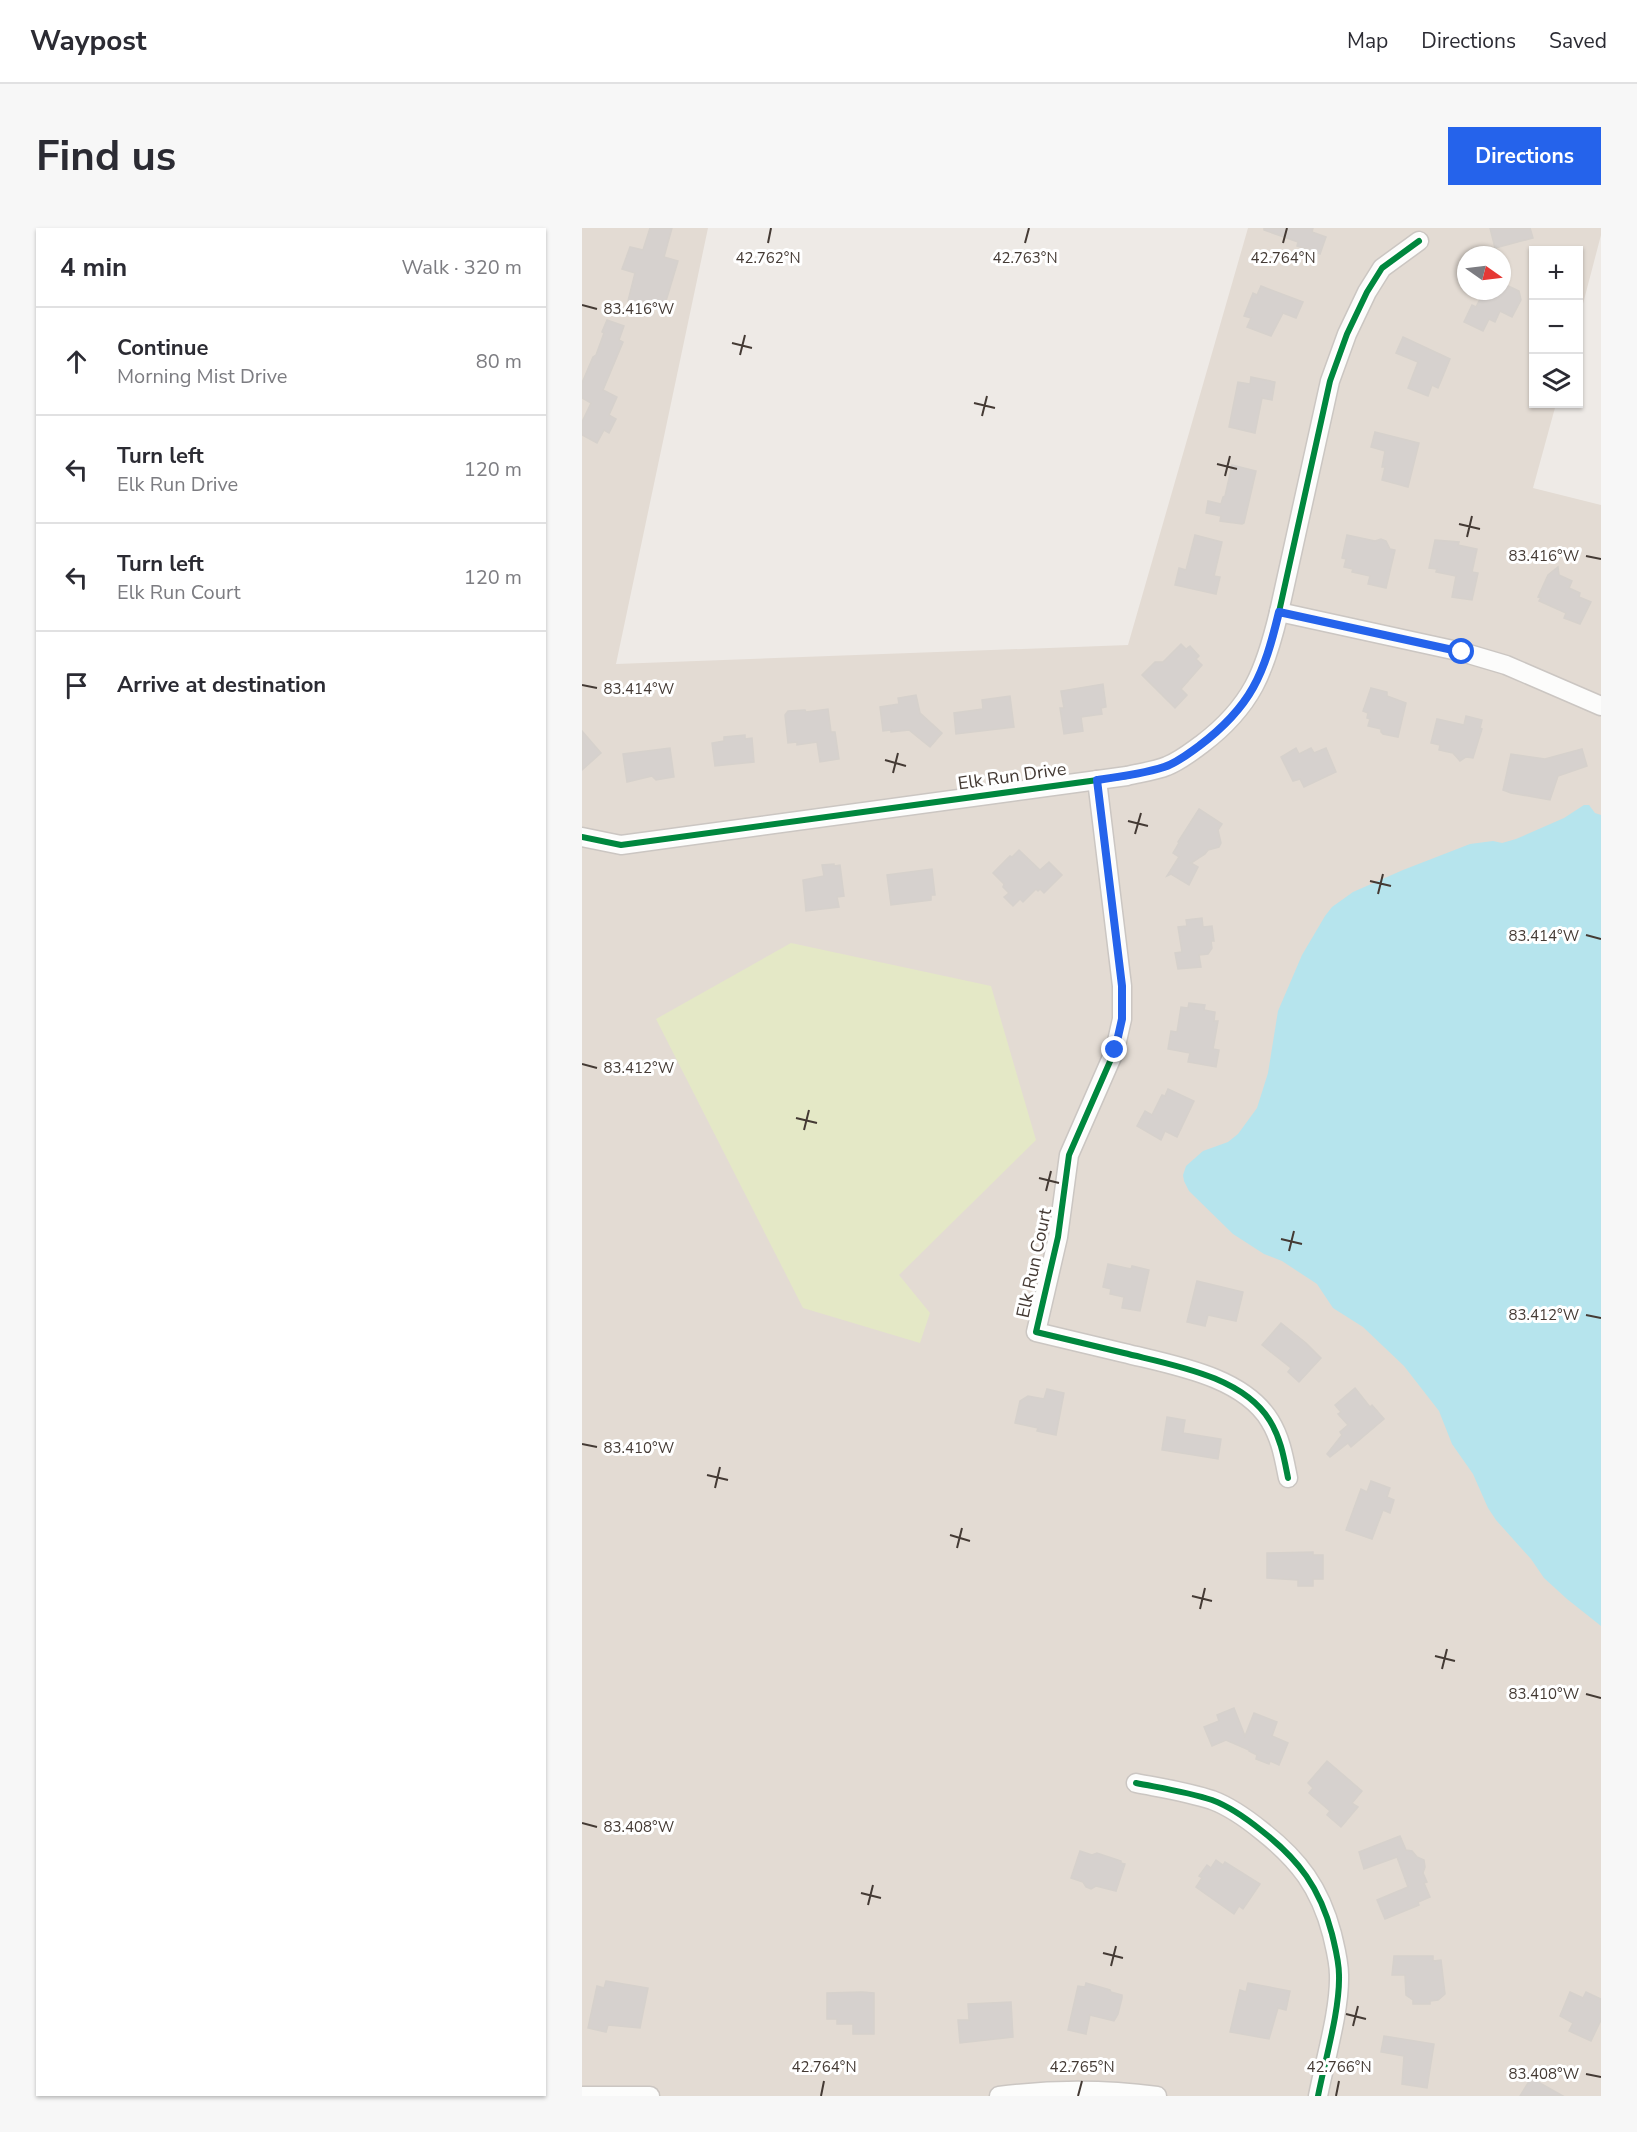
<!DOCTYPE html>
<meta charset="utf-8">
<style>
body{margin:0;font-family:"Nunito Sans",sans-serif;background:#f7f7f7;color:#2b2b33}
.controls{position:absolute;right:18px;top:18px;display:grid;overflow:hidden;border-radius:0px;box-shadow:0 2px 4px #0004}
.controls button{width:54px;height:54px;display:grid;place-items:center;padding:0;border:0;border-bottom:2px solid #e1e1e2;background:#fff;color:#2b2b33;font:30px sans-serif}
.compass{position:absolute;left:875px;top:18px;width:54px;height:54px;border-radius:50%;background:#fff;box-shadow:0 2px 4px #0004;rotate:104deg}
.stop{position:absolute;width:18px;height:18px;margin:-14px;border:4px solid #2563eb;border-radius:50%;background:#fff}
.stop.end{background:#2563eb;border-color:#fff;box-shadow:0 2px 6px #0008}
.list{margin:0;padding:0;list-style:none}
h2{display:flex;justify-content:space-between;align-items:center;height:78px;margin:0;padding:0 24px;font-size:26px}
h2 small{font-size:20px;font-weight:400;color:#7c7c81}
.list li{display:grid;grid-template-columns:39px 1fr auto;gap:18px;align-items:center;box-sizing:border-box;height:108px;padding:0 24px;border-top:2px solid #e1e1e2}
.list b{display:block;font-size:22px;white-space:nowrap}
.list p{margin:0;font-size:20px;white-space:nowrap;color:#7c7c81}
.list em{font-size:20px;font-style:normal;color:#7c7c81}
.icon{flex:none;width:33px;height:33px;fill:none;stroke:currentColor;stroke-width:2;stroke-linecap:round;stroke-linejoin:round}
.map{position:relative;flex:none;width:1019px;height:1868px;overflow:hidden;border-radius:0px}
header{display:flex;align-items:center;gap:36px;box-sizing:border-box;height:84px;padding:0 30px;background:#fff;border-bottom:2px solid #e1e1e2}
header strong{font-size:28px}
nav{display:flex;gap:33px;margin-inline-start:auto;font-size:21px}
.intro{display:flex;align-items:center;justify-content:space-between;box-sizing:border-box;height:144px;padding:0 36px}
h1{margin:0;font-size:42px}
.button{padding:15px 27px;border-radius:0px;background:#2563eb;color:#fff;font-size:21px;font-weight:700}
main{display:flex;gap:36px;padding:0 36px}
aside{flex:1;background:#fff;border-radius:0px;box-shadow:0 2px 4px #0004}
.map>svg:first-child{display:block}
.residential{fill:#e3dbd3;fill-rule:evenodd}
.green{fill:#e4e8c6}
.water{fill:#b6e4ed}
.building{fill:#d6d1ce;stroke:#d6d1cc;stroke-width:1.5}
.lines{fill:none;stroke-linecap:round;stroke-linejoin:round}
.street-casing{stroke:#cbc6c2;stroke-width:21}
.street{stroke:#fcfcfb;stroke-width:18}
.cycleway-casing{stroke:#fff;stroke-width:10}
.cycleway{stroke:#00873e;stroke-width:6}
.route{stroke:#2563eb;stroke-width:8}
.ticks{fill:none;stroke:#443a34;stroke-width:2}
.labels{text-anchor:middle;stroke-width:6;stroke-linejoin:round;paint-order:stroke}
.street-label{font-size:18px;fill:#443a34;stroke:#fff}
.ticks-label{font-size:15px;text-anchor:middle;fill:#443a34;stroke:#fff;stroke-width:6;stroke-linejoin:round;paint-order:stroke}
</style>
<header>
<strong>Waypost</strong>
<nav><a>Map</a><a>Directions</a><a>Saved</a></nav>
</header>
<div class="intro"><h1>Find us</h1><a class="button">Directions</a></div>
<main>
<aside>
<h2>4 min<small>Walk · 320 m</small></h2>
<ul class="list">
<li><svg class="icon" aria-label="ahead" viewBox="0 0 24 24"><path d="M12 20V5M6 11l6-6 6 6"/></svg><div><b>Continue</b><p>Morning Mist Drive</p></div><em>80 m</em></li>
<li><svg class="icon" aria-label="left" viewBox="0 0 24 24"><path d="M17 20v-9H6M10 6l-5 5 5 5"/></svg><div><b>Turn left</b><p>Elk Run Drive</p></div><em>120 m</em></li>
<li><svg class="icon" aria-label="left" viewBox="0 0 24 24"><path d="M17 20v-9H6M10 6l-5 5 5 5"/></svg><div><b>Turn left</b><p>Elk Run Court</p></div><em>120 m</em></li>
<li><svg class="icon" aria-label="arrive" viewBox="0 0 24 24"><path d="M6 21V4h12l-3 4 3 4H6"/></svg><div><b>Arrive at destination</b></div></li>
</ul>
</aside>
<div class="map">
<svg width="1019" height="1868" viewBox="0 0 1019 1868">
<rect width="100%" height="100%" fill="#eeeae6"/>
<path class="residential" d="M 0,0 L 126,0 L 34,436 L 546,417 L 666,0 L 1019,0 L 1019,7 L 997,91 L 996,22 L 951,22 L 951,176 L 974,176 L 951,260 L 1019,277 L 1019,1868 L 0,1868 ZM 884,27 L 920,27 L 920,63 L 884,63 Z"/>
<path class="green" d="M 209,715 L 409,758 L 454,912 L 317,1047 L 348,1085 L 338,1115 L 221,1080 L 74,791 Z"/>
<path class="water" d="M 1002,577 L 1007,577 L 1013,585 L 1019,587 L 1019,1398 L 985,1371 L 962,1350 L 949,1331 L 914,1292 L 906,1280 L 891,1246 L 870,1216 L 857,1183 L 822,1138 L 781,1099 L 751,1080 L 735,1056 L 700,1033 L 682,1026 L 651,1006 L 607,963 L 602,953 L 601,947 L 604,938 L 621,923 L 646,914 L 656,906 L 675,880 L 686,845 L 696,783 L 720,727 L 743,688 L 750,679 L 771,664 L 821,642 L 888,616 L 911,613 L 920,615 L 934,611 L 982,590 Z"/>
<g class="building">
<path d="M 68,0 L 90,0 L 82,29 L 96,33 L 81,83 L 46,73 L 53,45 L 40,41 L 48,19 L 61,22 Z"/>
<path d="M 682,0 L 731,0 L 730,4 L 744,9 L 738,26 L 715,18 L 716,14 L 682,2 Z"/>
<path d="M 908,0 L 948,0 L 951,10 L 913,20 Z"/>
<path d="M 920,55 L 937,63 L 939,72 L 930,89 L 918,83 L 913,94 L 907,91 L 901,103 L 882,94 L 890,77 L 894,79 L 902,63 L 920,63 Z"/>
<path d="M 679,58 L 721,74 L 714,90 L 701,85 L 689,108 L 665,99 L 669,90 L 662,88 L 671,65 L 675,67 Z"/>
<path d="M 25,92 L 42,98 L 37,112 L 41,114 L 21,162 L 35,169 L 27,187 L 34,191 L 27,205 L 22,202 L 15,215 L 0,207 L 0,194 L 9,175 L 0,170 L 0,155 L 11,129 L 14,127 L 22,105 L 20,104 Z"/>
<path d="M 821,109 L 868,131 L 856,160 L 850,157 L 846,168 L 826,160 L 836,134 L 814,125 Z"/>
<path d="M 669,149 L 693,154 L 690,172 L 680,170 L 673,205 L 647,199 L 656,154 L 668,156 Z"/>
<path d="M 793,204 L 837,215 L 826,259 L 800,252 L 803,239 L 800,239 L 803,223 L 789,219 Z"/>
<path d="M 650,237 L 674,243 L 662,295 L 660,296 L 638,293 L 639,288 L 624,285 L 626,273 L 639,276 L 641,269 L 643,268 Z"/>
<path d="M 613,307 L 640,314 L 632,348 L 638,349 L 634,366 L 593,357 L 597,340 L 604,342 Z"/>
<path d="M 765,307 L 793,313 L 799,311 L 804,313 L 808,321 L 813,322 L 804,360 L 786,356 L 788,348 L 770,344 L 771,341 L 762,339 L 764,331 L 760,330 Z"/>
<path d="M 853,312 L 877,314 L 876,317 L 895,321 L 890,344 L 896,345 L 890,372 L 870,369 L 874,348 L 854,344 L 855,341 L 847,340 Z"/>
<path d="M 976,339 L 977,347 L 990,353 L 987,360 L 998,365 L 997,369 L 1009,374 L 998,396 L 982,390 L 984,385 L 957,373 L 959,370 L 956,369 L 966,347 Z"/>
<path d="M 599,416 L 604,421 L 608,418 L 617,428 L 614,431 L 620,437 L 599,461 L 605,467 L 593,480 L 560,447 L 573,434 L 581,434 Z"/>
<path d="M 521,456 L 524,479 L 519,480 L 520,486 L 499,489 L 501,503 L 482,506 L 478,480 L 482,480 L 479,463 Z"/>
<path d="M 789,460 L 805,464 L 805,468 L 824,475 L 816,509 L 801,506 L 799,504 L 799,501 L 786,498 L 788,491 L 785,490 L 786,485 L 781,483 Z"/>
<path d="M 334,467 L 338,485 L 360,505 L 348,519 L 327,502 L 309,504 L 309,502 L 301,503 L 298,479 L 317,476 L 316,470 Z"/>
<path d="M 428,468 L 432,499 L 374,506 L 372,485 L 401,481 L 400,472 Z"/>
<path d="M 246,481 L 249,504 L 253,504 L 257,531 L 238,534 L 235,514 L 215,517 L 215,514 L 206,515 L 203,487 L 206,483 L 223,482 L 224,484 Z"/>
<path d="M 884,488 L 900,492 L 898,500 L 900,501 L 891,530 L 884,529 L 878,533 L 871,525 L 857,522 L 858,517 L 849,515 L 855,491 L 882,497 Z"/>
<path d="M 0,503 L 19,525 L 0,542 Z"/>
<path d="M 163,507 L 163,511 L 170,510 L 172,534 L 133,538 L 130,515 L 142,513 L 142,509 Z"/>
<path d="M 88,520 L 92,549 L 74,552 L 70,548 L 45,554 L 41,526 Z"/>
<path d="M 714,520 L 717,526 L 729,520 L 732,525 L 744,520 L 754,544 L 722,559 L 718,551 L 711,553 L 699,529 Z"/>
<path d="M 1000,521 L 1005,538 L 976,548 L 968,572 L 929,565 L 921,562 L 929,526 L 963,531 Z"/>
<path d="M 617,581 L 640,596 L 636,602 L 639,615 L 637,619 L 626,622 L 623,626 L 609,635 L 616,639 L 607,657 L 589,646 L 585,648 L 597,629 L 591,625 L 597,615 L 596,614 Z"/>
<path d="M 437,622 L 458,642 L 467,634 L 480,647 L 462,665 L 458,661 L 456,663 L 454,661 L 441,674 L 438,671 L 431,678 L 422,669 L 427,665 L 421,659 L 422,656 L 411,645 L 428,628 L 430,629 Z"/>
<path d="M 252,636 L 252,638 L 258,637 L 262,668 L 255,669 L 257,679 L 224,683 L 221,652 L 242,648 L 240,637 Z"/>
<path d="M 350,641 L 353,667 L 349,667 L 349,672 L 309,677 L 305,647 Z"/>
<path d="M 620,690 L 621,699 L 630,698 L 632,713 L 629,713 L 630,720 L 626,726 L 617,727 L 619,739 L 596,741 L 593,725 L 600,724 L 596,699 L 605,698 L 604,692 Z"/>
<path d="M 607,775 L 623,777 L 622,782 L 633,784 L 632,793 L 636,793 L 631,821 L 637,822 L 634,839 L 606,834 L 608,825 L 586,821 L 589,803 L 595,804 L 599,779 L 606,780 Z"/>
<path d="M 586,861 L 612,873 L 595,909 L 583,903 L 579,912 L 555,898 L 563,883 L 570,887 L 580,867 L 583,868 Z"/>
<path d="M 526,1036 L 549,1041 L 550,1038 L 567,1042 L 558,1083 L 540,1080 L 542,1069 L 528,1066 L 529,1061 L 521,1059 Z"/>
<path d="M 615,1053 L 661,1064 L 654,1093 L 626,1087 L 623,1098 L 605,1094 Z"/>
<path d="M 699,1095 L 724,1115 L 739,1130 L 717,1154 L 706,1144 L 709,1140 L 680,1117 Z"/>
<path d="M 773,1160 L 788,1179 L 790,1177 L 802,1191 L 769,1219 L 766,1215 L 748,1229 L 745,1226 L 760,1207 L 758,1204 L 766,1197 L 756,1186 L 759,1184 L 753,1177 Z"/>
<path d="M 465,1161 L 482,1165 L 474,1207 L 455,1203 L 456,1200 L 433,1195 L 438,1173 L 446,1168 L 462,1171 Z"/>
<path d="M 585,1189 L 603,1192 L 601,1205 L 639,1211 L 636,1231 L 580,1222 Z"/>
<path d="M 789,1253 L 808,1260 L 805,1269 L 812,1272 L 808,1285 L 801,1282 L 790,1311 L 764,1302 L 779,1261 L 785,1264 Z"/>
<path d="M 731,1324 L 731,1327 L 741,1327 L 741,1351 L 731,1351 L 731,1358 L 716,1358 L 716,1352 L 685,1350 L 685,1325 Z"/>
<path d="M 652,1480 L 663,1508 L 672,1485 L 695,1494 L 690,1508 L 706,1515 L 697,1537 L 688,1533 L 687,1536 L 674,1531 L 675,1527 L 667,1523 L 667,1522 L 644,1512 L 630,1518 L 622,1499 L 637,1493 L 635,1487 Z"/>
<path d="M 745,1533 L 780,1563 L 770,1575 L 776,1579 L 759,1599 L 745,1587 L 748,1583 L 727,1565 L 731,1560 L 726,1555 Z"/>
<path d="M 818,1608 L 824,1622 L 830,1623 L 835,1629 L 842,1632 L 843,1639 L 841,1645 L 845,1654 L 842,1655 L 848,1669 L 836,1674 L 837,1677 L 803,1691 L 795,1672 L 826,1659 L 815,1629 L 782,1641 L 777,1624 Z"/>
<path d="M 498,1623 L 510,1627 L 515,1625 L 539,1633 L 539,1635 L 543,1636 L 534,1663 L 514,1658 L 509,1661 L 504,1659 L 501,1654 L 489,1650 Z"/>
<path d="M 634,1632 L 641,1637 L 643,1634 L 678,1656 L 661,1681 L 657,1678 L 652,1686 L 614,1659 L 620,1650 L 617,1648 L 625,1637 L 629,1640 Z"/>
<path d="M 812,1728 L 851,1728 L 851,1733 L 859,1732 L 863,1766 L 856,1772 L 848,1773 L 848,1776 L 831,1776 L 831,1772 L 824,1767 L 823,1747 L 810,1747 Z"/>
<path d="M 24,1753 L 66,1760 L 58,1800 L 26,1797 L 24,1804 L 6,1800 L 15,1758 L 22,1760 Z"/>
<path d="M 504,1755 L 528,1762 L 529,1764 L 540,1767 L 540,1770 L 536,1786 L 532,1793 L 508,1787 L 504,1806 L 486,1802 L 496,1758 L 503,1759 Z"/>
<path d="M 666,1755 L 708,1763 L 704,1782 L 696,1780 L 687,1811 L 648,1804 L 658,1762 L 664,1764 Z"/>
<path d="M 280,1764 L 292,1765 L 292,1806 L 271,1806 L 271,1796 L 255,1796 L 255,1791 L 245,1791 L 245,1765 Z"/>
<path d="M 988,1764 L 1001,1770 L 1004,1764 L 1019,1771 L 1019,1792 L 1009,1813 L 987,1803 L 991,1795 L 978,1788 Z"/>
<path d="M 429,1774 L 431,1809 L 378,1815 L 376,1792 L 387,1792 L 386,1776 Z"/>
<path d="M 802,1808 L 852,1816 L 845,1860 L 820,1856 L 822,1828 L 799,1824 Z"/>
<path d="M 949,1850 L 981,1868 L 938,1868 Z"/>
</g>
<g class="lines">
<g class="street-casing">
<g id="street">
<path d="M 697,384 L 880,424 L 924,437 L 1019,478"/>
<path d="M 515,552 L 540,758 L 540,791 L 533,822 L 487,927 L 476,1009 L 454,1104 C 483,1111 513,1118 542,1125 C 590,1137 661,1148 688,1193 C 699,1211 702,1230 706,1250"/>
<path d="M 0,609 L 39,617 L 545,548 C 557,545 573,543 585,538 C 598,533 609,524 620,516 C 670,478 683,443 697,384 L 748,153 L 765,106 L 785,64 L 800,40 L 837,13"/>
<path d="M 554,1555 C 579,1560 606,1564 630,1572 C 649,1579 664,1590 680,1603 C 717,1632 738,1660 750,1706 C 753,1719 757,1733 757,1747 C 758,1782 743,1832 736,1868"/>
<path d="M 0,1868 L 68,1868"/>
<path d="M 417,1868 C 470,1861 522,1861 575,1868"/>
</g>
</g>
<use href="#street" class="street"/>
<g class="cycleway-casing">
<g id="cycleway">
<path d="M 515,552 L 540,758 L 540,791 L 533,822 L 487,927 L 476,1009 L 454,1104 C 483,1111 513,1118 542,1125 C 590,1137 661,1148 688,1193 C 699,1211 702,1230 706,1250"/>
<path d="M 0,609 L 39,617 L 545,548 C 557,545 573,543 585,538 C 598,533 609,524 620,516 C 670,478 683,443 697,384 L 748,153 L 765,106 L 785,64 L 800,40 L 837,13"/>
<path d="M 554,1555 C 579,1560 606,1564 630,1572 C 649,1579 664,1590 680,1603 C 717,1632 738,1660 750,1706 C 753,1719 757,1733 757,1747 C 758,1782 743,1832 736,1868"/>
</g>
</g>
<use href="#cycleway" class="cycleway"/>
</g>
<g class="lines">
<path class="route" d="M 533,822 L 540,791 L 540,758 L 515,552 C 537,549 560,546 582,539 C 595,535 607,525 617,518 C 670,478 682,446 697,384 L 880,424"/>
</g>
<path class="ticks" d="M 186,15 L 189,0M 443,15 L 447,0M 701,15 L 705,0M 0,77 L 15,81M 150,115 L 170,120M 158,127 L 163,107M 392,175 L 413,180M 400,188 L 405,168M 635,236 L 655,241M 643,248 L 648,228M 877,296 L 898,301M 885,309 L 890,288M 1004,328 L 1019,331M 0,457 L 15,460M 303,532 L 324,538M 311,545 L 316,525M 546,593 L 566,598M 553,606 L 559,585M 788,653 L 809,658M 796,666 L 801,646M 1004,707 L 1019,711M 0,836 L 15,840M 214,890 L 235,895M 222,902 L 227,882M 457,950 L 477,955M 464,963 L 469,943M 699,1011 L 720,1016M 707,1023 L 712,1003M 1004,1087 L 1019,1090M 0,1216 L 15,1219M 125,1247 L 146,1252M 133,1260 L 138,1239M 368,1307 L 388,1313M 375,1320 L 380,1300M 610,1368 L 630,1373M 618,1381 L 623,1360M 853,1428 L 873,1433M 860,1441 L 865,1421M 1004,1466 L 1019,1470M 0,1595 L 15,1599M 279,1665 L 299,1670M 286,1677 L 291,1657M 521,1725 L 541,1730M 529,1738 L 534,1718M 764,1786 L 784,1791M 771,1798 L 776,1778M 1004,1846 L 1019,1849M 239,1868 L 242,1853M 496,1868 L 500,1853M 754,1868 L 757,1853"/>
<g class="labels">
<g class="street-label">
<text transform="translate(430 548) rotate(-8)" y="6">Elk Run Drive</text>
<text transform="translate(452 1035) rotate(-78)" y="6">Elk Run Court</text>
</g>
</g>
<g class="ticks-label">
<text x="701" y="35">42.764°N</text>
<text x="186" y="35">42.762°N</text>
<text x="443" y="35">42.763°N</text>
<text x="57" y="86">83.416°W</text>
<text x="962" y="333">83.416°W</text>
<text x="57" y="466">83.414°W</text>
<text x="962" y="713">83.414°W</text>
<text x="57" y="845">83.412°W</text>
<text x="962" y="1092">83.412°W</text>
<text x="57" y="1225">83.410°W</text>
<text x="962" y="1471">83.410°W</text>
<text x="57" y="1604">83.408°W</text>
<text x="242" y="1844">42.764°N</text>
<text x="500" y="1844">42.765°N</text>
<text x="757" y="1844">42.766°N</text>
<text x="962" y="1851">83.408°W</text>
</g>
</svg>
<div class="controls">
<button>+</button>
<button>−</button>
<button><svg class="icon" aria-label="layers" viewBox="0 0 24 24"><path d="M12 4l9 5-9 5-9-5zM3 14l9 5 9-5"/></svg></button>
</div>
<svg class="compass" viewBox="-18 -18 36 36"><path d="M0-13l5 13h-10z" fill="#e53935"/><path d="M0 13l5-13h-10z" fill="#7c7c81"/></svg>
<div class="stop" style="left:880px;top:424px"></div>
<div class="stop end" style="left:533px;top:822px"></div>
</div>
</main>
